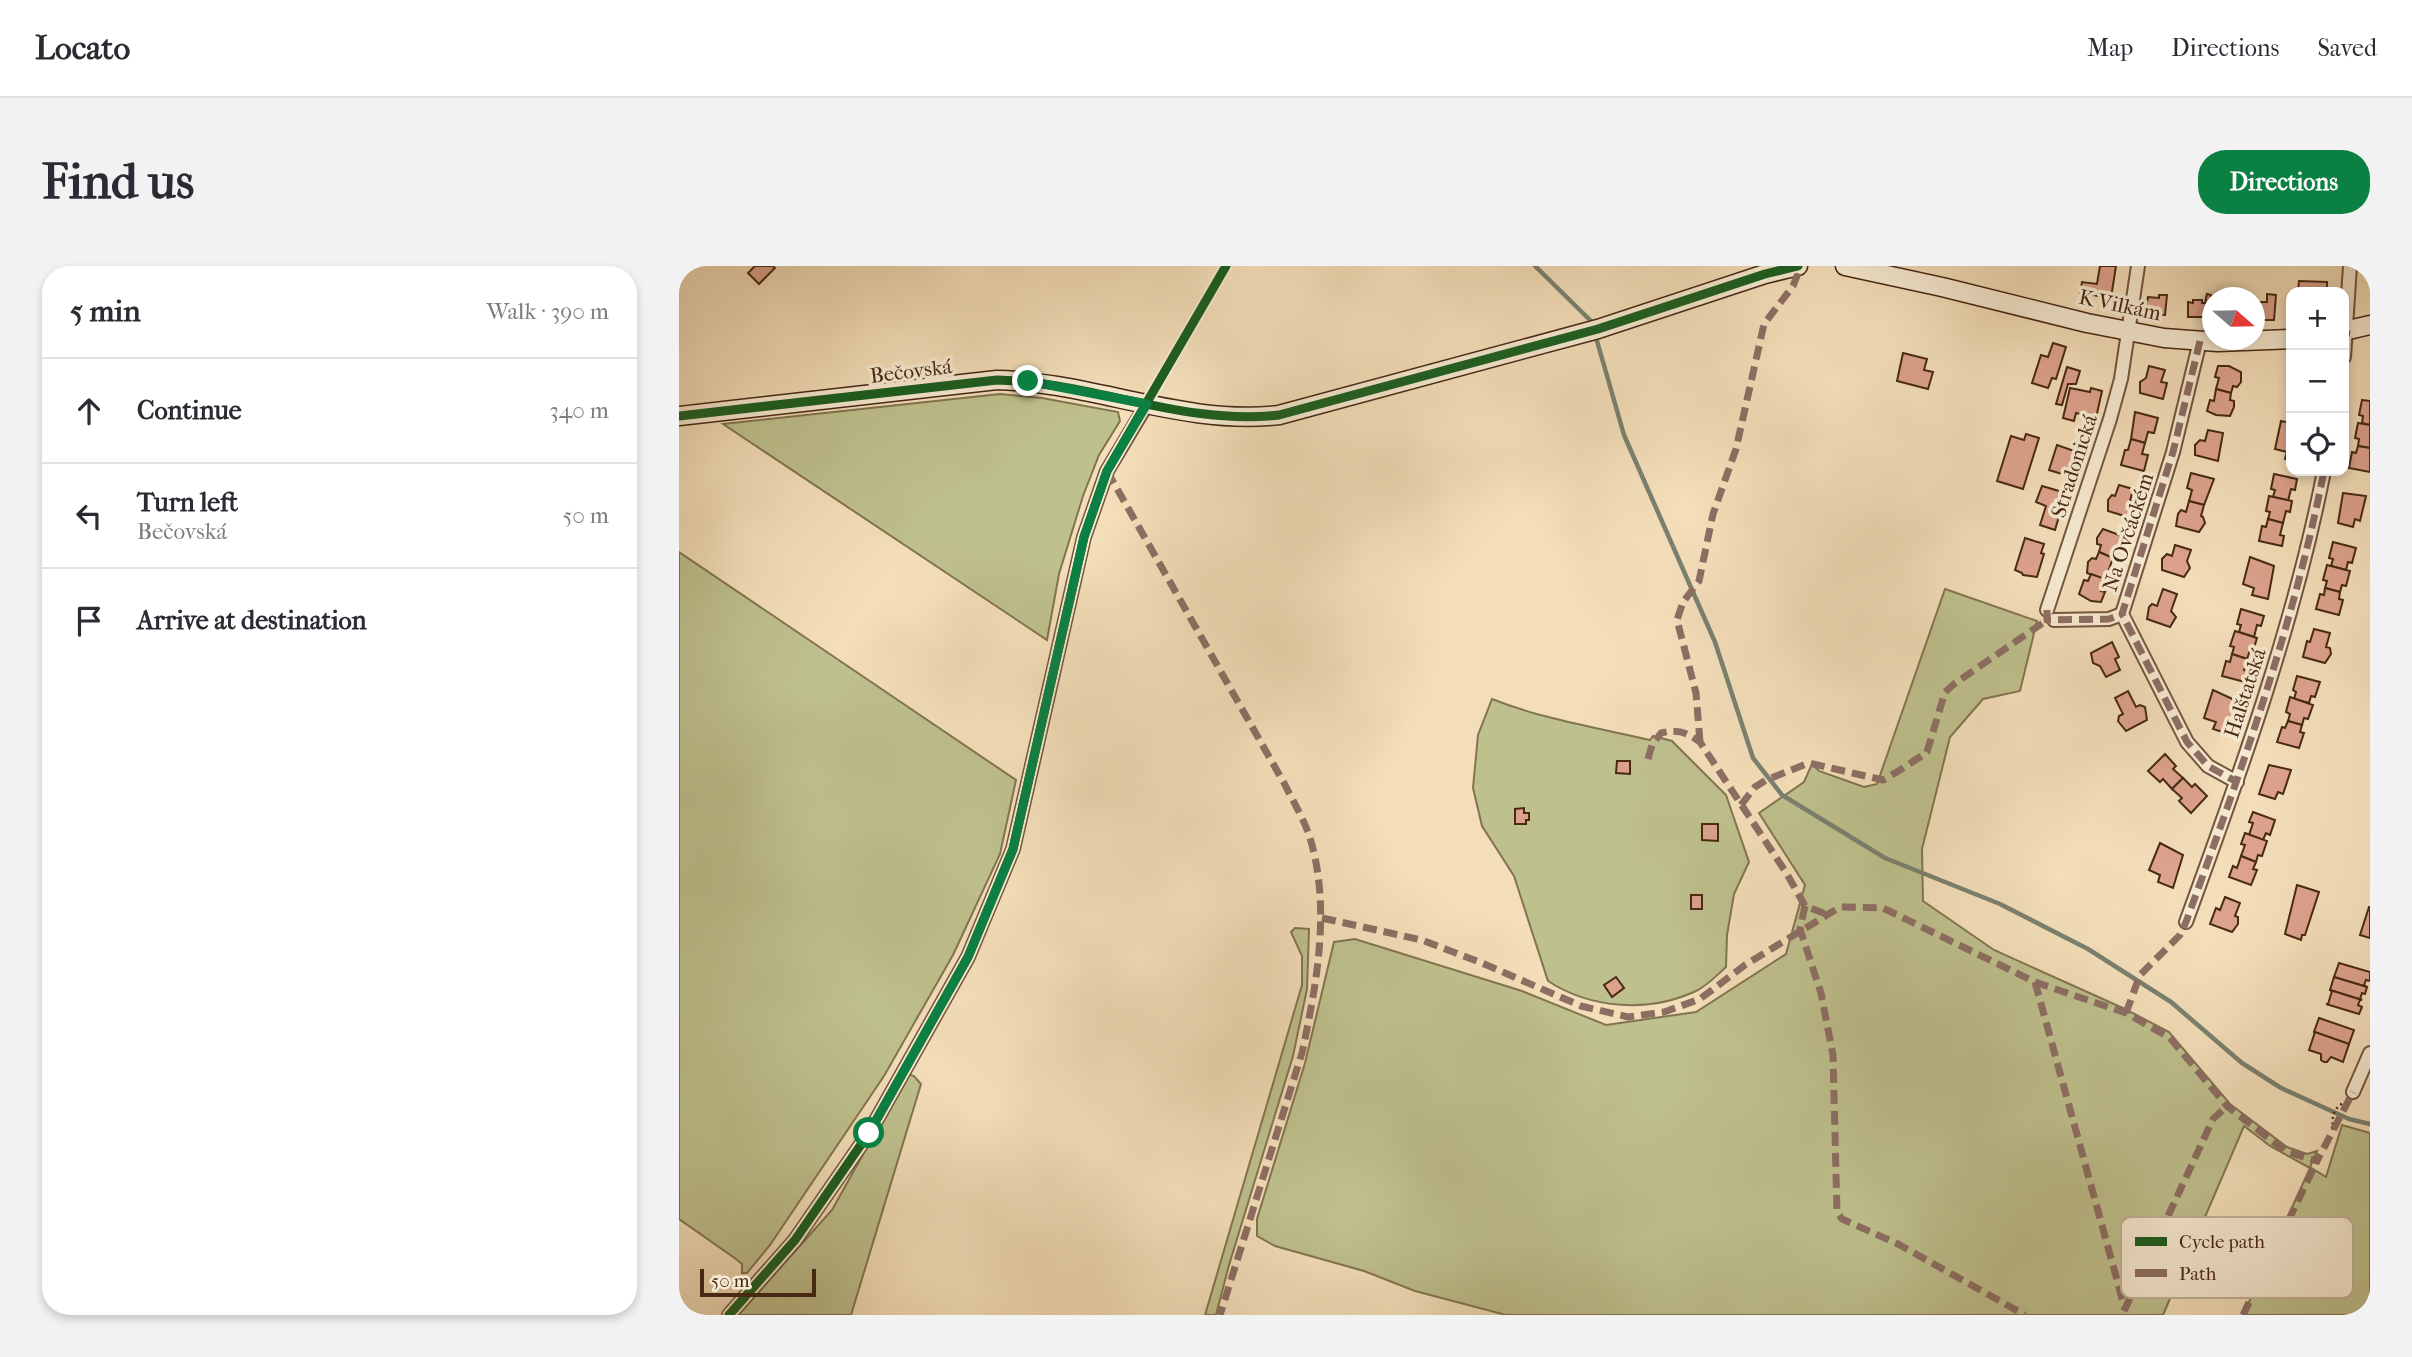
<!DOCTYPE html>
<meta charset="utf-8">
<style>
body{margin:0;font-family:"IM FELL French Canon",serif;background:#f2f2f3;color:#2b2b33}
.controls{position:absolute;right:21px;top:21px;display:grid;overflow:hidden;border-radius:14px;box-shadow:0 4px 10px #0003}
.controls button{width:63px;height:63px;display:grid;place-items:center;padding:0;border:0;border-bottom:2px solid #e1e1e2;background:#fff;color:#2b2b33;font:35px sans-serif}
.compass{position:absolute;left:1523px;top:21px;width:63px;height:63px;border-radius:50%;background:#fff;box-shadow:0 4px 10px #0003;rotate:110deg}
.scale{position:absolute;left:21px;bottom:18px;width:116px;box-sizing:border-box;padding-left:7px;border:4px solid #482914;border-top:0;font-size:19px;line-height:24px;white-space:nowrap;color:#482914;-webkit-text-stroke:5px #f7ead2;paint-order:stroke}
.stop{position:absolute;width:21px;height:21px;margin:-16px;border:5px solid #0b8043;border-radius:50%;background:#fff}
.stop.end{background:#0b8043;border-color:#fff;box-shadow:0 2px 7px #0008}
.list{margin:0;padding:0;list-style:none}
h2{display:flex;justify-content:space-between;align-items:center;height:91px;margin:0;padding:0 28px;font-size:30px}
h2 small{font-size:23px;font-weight:400;color:#7c7c81}
.list li{display:grid;grid-template-columns:46px 1fr auto;gap:21px;align-items:center;box-sizing:border-box;height:105px;padding:0 28px;border-top:2px solid #e1e1e2}
.list b{display:block;font-size:26px;white-space:nowrap}
.list p{margin:0;font-size:23px;white-space:nowrap;color:#7c7c81}
.list em{font-size:23px;font-style:normal;color:#7c7c81}
.icon{flex:none;width:38px;height:38px;fill:none;stroke:currentColor;stroke-width:2;stroke-linecap:round;stroke-linejoin:round}
.map{position:relative;flex:none;width:1691px;height:1049px;overflow:hidden;border-radius:28px}
header{display:flex;align-items:center;gap:42px;box-sizing:border-box;height:98px;padding:0 35px;background:#fff;border-bottom:2px solid #e1e1e2}
header strong{font-size:33px}
nav{display:flex;gap:38px;margin-inline-start:auto;font-size:24px}
.intro{display:flex;align-items:center;justify-content:space-between;box-sizing:border-box;height:168px;padding:0 42px}
h1{margin:0;font-size:49px}
.button{padding:18px 32px;border-radius:28px;background:#0b8043;color:#fff;font-size:24px;font-weight:700}
main{display:flex;gap:42px;padding:0 42px}
aside{flex:1;background:#fff;border-radius:28px;box-shadow:0 4px 10px #0003}
.map>svg:first-child{display:block}
.green{fill:#bec08d;stroke:#837450;stroke-width:2}
.lines{fill:none;stroke-linecap:round;stroke-linejoin:round}
.stream{stroke:#7a8170;stroke-width:4.5}
.building{fill:#dda28c;stroke:#482914;stroke-width:2}
.street-casing{stroke:#73563d;stroke-width:16}
.secondary-casing{stroke:#482914;stroke-width:21}
.path{stroke:#482914;stroke-width:2.5;stroke-dasharray:2 3.5;stroke-linecap:butt}
.street{stroke:#f7ead2;stroke-width:12}
.secondary{stroke:#f7ead2;stroke-width:18}
.quiet{stroke:#8d6e63;stroke-width:7;stroke-dasharray:14 7;stroke-linecap:butt}
.cycleway-casing{stroke:#f7ead2;stroke-width:13}
.cycleway{stroke:#1b5e20;stroke-width:9}
.route{stroke:#0b8043;stroke-width:9}
.labels{text-anchor:middle;stroke-width:7;stroke-linejoin:round;paint-order:stroke}
.street-label{font-size:21px;fill:#482914;stroke:#f7ead2}
.key{fill:#f7ead2;stroke:#c2b099;stroke-width:2}
.key-label{font-size:19px;fill:#482914}
</style>
<header>
<strong>Locato</strong>
<nav><a>Map</a><a>Directions</a><a>Saved</a></nav>
</header>
<div class="intro"><h1>Find us</h1><a class="button">Directions</a></div>
<main>
<aside>
<h2>5 min<small>Walk · 390 m</small></h2>
<ul class="list">
<li><svg class="icon" aria-label="ahead" viewBox="0 0 24 24"><path d="M12 20V5M6 11l6-6 6 6"/></svg><div><b>Continue</b></div><em>340 m</em></li>
<li><svg class="icon" aria-label="left" viewBox="0 0 24 24"><path d="M17 20v-9H6M10 6l-5 5 5 5"/></svg><div><b>Turn left</b><p>Bečovská</p></div><em>50 m</em></li>
<li><svg class="icon" aria-label="arrive" viewBox="0 0 24 24"><path d="M6 21V4h12l-3 4 3 4H6"/></svg><div><b>Arrive at destination</b></div></li>
</ul>
</aside>
<div class="map">
<svg width="1691" height="1049" viewBox="0 0 1691 1049">
<rect width="100%" height="100%" fill="#f3deb9"/>
<filter id="stains"><feTurbulence type="fractalNoise" baseFrequency=".00286" numOctaves="4"/><feColorMatrix values="0 0 0 0 .2 0 0 0 0 .09 0 0 0 0 .02 0 0 0 .5 -.17"/></filter>
<radialGradient id="worn" r=".72"><stop offset=".6" stop-color="#630" stop-opacity="0"/><stop offset="1" stop-color="#630" stop-opacity=".3"/></radialGradient>
<g class="green">
<path d="M 321,128 L 363,132 L 439,146 L 441,155 L 420,189 L 404,230 L 380,308 L 368,374 L 44,158 Z"/>
<path d="M 0,286 L 337,514 L 321,588 L 274,689 L 205,810 L 91,979 L 68,1007 L 63,1007 L 63,998 L 57,993 L 0,953 Z"/>
<path d="M 1266,323 L 1358,355 L 1341,425 L 1304,433 L 1271,471 L 1243,583 L 1244,635 L 1315,684 L 1446,743 L 1490,766 L 1551,838 L 1608,881 L 1628,888 L 1638,885 L 1631,901 L 1647,911 L 1663,859 L 1691,867 L 1691,1049 L 1564,1049 L 1631,902 L 1591,880 L 1565,860 L 1484,1049 L 827,1049 L 736,1025 L 685,1005 L 596,980 L 578,970 L 578,953 L 626,797 L 655,676 L 676,673 L 843,725 L 927,759 L 1017,746 L 1107,688 L 1126,619 L 1080,547 L 1125,516 L 1133,498 L 1140,505 L 1185,521 L 1198,518 Z"/>
<path d="M 813,433 C 863,453 919,462 971,474 L 974,470 L 993,475 L 1047,529 L 1070,596 L 1055,628 L 1048,669 L 1047,701 C 1038,709 1028,720 1017,725 C 970,747 912,743 869,715 L 835,610 L 803,560 L 794,522 L 799,469 Z"/>
<path d="M 616,662 L 630,663 L 628,723 L 614,790 L 550,999 L 537,1049 L 526,1049 L 623,719 L 623,690 L 612,666 Z"/>
<path d="M 229,808 L 235,810 L 242,818 L 172,1049 L 59,1049 L 153,944 Z"/>
</g>
<g class="lines">
<g class="stream">
<path d="M 856,0 L 912,55 L 913,59"/>
<path d="M 916,68 L 945,169 L 1036,376 L 1074,492 L 1103,529 L 1206,592 L 1321,638 L 1409,683 L 1492,736 L 1563,797 L 1602,822 L 1670,853 L 1691,858"/>
</g>
</g>
<g class="building">
<path d="M 76,0 L 93,0 L 96,2 L 80,18 L 69,7 Z"/>
<path d="M 1421,0 L 1437,0 L 1432,32 L 1401,27 L 1403,16 L 1418,18 Z"/>
<path d="M 1620,15 L 1648,16 L 1648,26 L 1619,26 Z"/>
<path d="M 1528,28 L 1532,29 L 1530,51 L 1509,51 L 1509,36 L 1514,37 L 1514,34 L 1523,34 L 1523,37 L 1526,37 Z"/>
<path d="M 1588,28 L 1597,29 L 1595,54 L 1576,54 L 1576,36 L 1588,36 Z"/>
<path d="M 1480,29 L 1488,29 L 1486,49 L 1466,48 L 1469,31 L 1480,32 Z"/>
<path d="M 1374,77 L 1387,81 L 1377,113 L 1373,112 L 1369,122 L 1353,117 L 1362,89 L 1369,91 Z"/>
<path d="M 1224,87 L 1248,93 L 1245,104 L 1254,106 L 1249,123 L 1218,115 Z"/>
<path d="M 1470,100 L 1486,104 L 1482,116 L 1488,117 L 1484,133 L 1461,127 L 1461,116 L 1467,112 Z"/>
<path d="M 1539,100 L 1550,100 L 1562,106 L 1562,116 L 1558,121 L 1554,120 L 1552,127 L 1537,123 L 1540,112 L 1536,111 Z"/>
<path d="M 1388,101 L 1401,105 L 1397,118 L 1389,118 L 1383,139 L 1377,138 Z"/>
<path d="M 1391,122 L 1411,126 L 1412,122 L 1423,125 L 1417,152 L 1397,147 L 1395,155 L 1384,152 Z"/>
<path d="M 1537,123 L 1552,127 L 1551,134 L 1555,135 L 1555,141 L 1551,150 L 1537,149 L 1528,145 L 1531,134 L 1535,135 Z"/>
<path d="M 1683,134 L 1691,135 L 1691,159 L 1683,157 L 1684,150 L 1680,149 Z"/>
<path d="M 1456,146 L 1479,152 L 1475,167 L 1469,166 L 1466,177 L 1452,173 Z"/>
<path d="M 1602,155 L 1612,157 L 1612,194 L 1606,193 L 1608,186 L 1596,183 Z"/>
<path d="M 1679,157 L 1691,159 L 1691,182 L 1679,180 L 1680,173 L 1676,172 Z"/>
<path d="M 1529,164 L 1544,167 L 1539,195 L 1516,189 L 1516,179 L 1521,174 L 1526,175 Z"/>
<path d="M 1347,168 L 1360,172 L 1344,223 L 1318,215 L 1332,170 L 1345,174 Z"/>
<path d="M 1452,173 L 1466,177 L 1463,188 L 1469,189 L 1465,205 L 1442,199 L 1446,184 L 1449,184 Z"/>
<path d="M 1378,179 L 1401,187 L 1393,211 L 1370,204 Z"/>
<path d="M 1679,180 L 1691,182 L 1691,206 L 1670,202 L 1673,186 L 1677,187 Z"/>
<path d="M 1512,207 L 1535,213 L 1525,239 L 1510,235 L 1513,224 L 1508,222 Z"/>
<path d="M 1595,208 L 1618,213 L 1616,224 L 1612,223 L 1609,235 L 1594,231 L 1596,224 L 1592,223 Z"/>
<path d="M 1440,219 L 1454,223 L 1451,235 L 1456,236 L 1457,241 L 1452,252 L 1429,245 L 1429,234 L 1433,229 L 1436,230 Z"/>
<path d="M 1363,220 L 1387,227 L 1376,264 L 1361,259 L 1367,240 L 1357,236 Z"/>
<path d="M 1664,227 L 1687,230 L 1681,255 L 1676,253 L 1674,261 L 1659,257 Z"/>
<path d="M 1590,230 L 1613,235 L 1611,246 L 1607,245 L 1604,257 L 1589,253 L 1591,246 L 1587,245 Z"/>
<path d="M 1510,235 L 1525,239 L 1522,250 L 1524,251 L 1526,257 L 1520,266 L 1497,260 L 1499,248 L 1502,244 L 1507,246 Z"/>
<path d="M 1589,253 L 1604,257 L 1601,269 L 1605,270 L 1603,280 L 1580,275 L 1583,260 L 1587,261 Z"/>
<path d="M 1424,263 L 1446,271 L 1442,282 L 1438,280 L 1434,292 L 1420,286 L 1422,279 L 1418,278 L 1418,272 Z"/>
<path d="M 1346,272 L 1365,278 L 1362,287 L 1365,288 L 1358,311 L 1344,309 L 1343,307 L 1336,304 Z"/>
<path d="M 1654,276 L 1677,282 L 1673,297 L 1669,296 L 1667,304 L 1652,300 L 1654,293 L 1650,292 Z"/>
<path d="M 1496,279 L 1512,284 L 1508,295 L 1511,302 L 1505,311 L 1483,304 L 1483,293 L 1488,288 L 1493,290 Z"/>
<path d="M 1420,286 L 1434,292 L 1430,303 L 1434,304 L 1430,315 L 1408,307 L 1409,296 L 1413,292 L 1417,293 Z"/>
<path d="M 1571,291 L 1595,300 L 1589,333 L 1573,329 L 1575,322 L 1564,318 Z"/>
<path d="M 1648,299 L 1671,305 L 1667,320 L 1663,319 L 1661,326 L 1646,322 L 1648,315 L 1644,314 Z"/>
<path d="M 1412,308 L 1426,313 L 1422,325 L 1426,326 L 1422,336 L 1412,335 L 1400,328 L 1405,314 L 1409,315 Z"/>
<path d="M 1646,322 L 1661,326 L 1660,333 L 1664,334 L 1660,349 L 1637,343 L 1641,328 L 1645,329 Z"/>
<path d="M 1484,323 L 1498,328 L 1492,345 L 1497,351 L 1491,361 L 1468,353 L 1470,341 L 1473,338 L 1478,340 Z"/>
<path d="M 1562,343 L 1585,350 L 1582,360 L 1578,359 L 1575,371 L 1560,366 L 1562,359 L 1558,358 Z"/>
<path d="M 1635,363 L 1651,367 L 1647,381 L 1651,382 L 1652,388 L 1646,397 L 1624,391 L 1628,375 L 1631,376 Z"/>
<path d="M 1556,365 L 1578,372 L 1575,382 L 1572,381 L 1568,393 L 1553,388 L 1555,381 L 1551,380 Z"/>
<path d="M 1433,376 L 1440,391 L 1436,393 L 1441,404 L 1427,411 L 1421,400 L 1414,397 L 1412,387 Z"/>
<path d="M 1553,388 L 1568,393 L 1565,404 L 1569,406 L 1566,416 L 1543,410 L 1547,395 L 1551,396 Z"/>
<path d="M 1618,410 L 1641,416 L 1636,431 L 1632,430 L 1630,437 L 1615,433 L 1617,426 L 1614,424 Z"/>
<path d="M 1534,424 L 1558,435 L 1549,468 L 1534,463 L 1537,456 L 1525,452 Z"/>
<path d="M 1449,425 L 1457,441 L 1461,439 L 1466,441 L 1468,454 L 1447,465 L 1439,455 L 1440,450 L 1444,448 L 1436,432 Z"/>
<path d="M 1611,431 L 1634,439 L 1629,453 L 1625,452 L 1623,459 L 1609,455 L 1611,448 L 1607,446 Z"/>
<path d="M 1609,455 L 1623,459 L 1621,466 L 1625,467 L 1620,482 L 1598,476 L 1603,461 L 1606,462 Z"/>
<path d="M 1486,488 L 1497,500 L 1494,503 L 1504,512 L 1493,523 L 1484,513 L 1481,516 L 1469,505 Z"/>
<path d="M 938,495 L 951,495 L 951,508 L 937,507 Z"/>
<path d="M 1590,499 L 1612,504 L 1604,528 L 1599,526 L 1596,533 L 1580,528 Z"/>
<path d="M 1504,512 L 1513,521 L 1516,518 L 1528,530 L 1512,547 L 1500,535 L 1503,532 L 1493,523 Z"/>
<path d="M 845,542 L 845,547 L 850,547 L 850,554 L 847,554 L 847,558 L 836,558 L 836,543 Z"/>
<path d="M 1574,546 L 1596,554 L 1591,569 L 1587,567 L 1584,574 L 1570,569 L 1574,557 L 1570,556 Z"/>
<path d="M 1023,558 L 1039,558 L 1039,575 L 1023,574 Z"/>
<path d="M 1566,567 L 1588,575 L 1583,590 L 1579,589 L 1577,596 L 1562,590 L 1566,579 L 1562,578 Z"/>
<path d="M 1481,577 L 1504,589 L 1494,622 L 1479,616 L 1481,609 L 1470,604 Z"/>
<path d="M 1562,590 L 1577,596 L 1574,603 L 1578,604 L 1572,619 L 1550,611 L 1554,600 L 1558,602 Z"/>
<path d="M 1618,619 L 1640,626 L 1626,669 L 1623,669 L 1622,674 L 1606,668 Z"/>
<rect x="1012" y="629" width="11" height="14"/>
<path d="M 1546,631 L 1561,637 L 1556,650 L 1559,651 L 1559,658 L 1553,666 L 1531,658 L 1537,642 L 1541,644 Z"/>
<path d="M 1690,641 L 1691,641 L 1691,672 L 1681,669 Z"/>
<path d="M 1660,697 L 1691,706 L 1691,715 L 1687,714 L 1685,719 L 1688,721 L 1655,711 Z"/>
<path d="M 937,711 L 945,722 L 933,731 L 925,719 Z"/>
<path d="M 1655,711 L 1688,721 L 1686,728 L 1683,727 L 1681,733 L 1683,734 L 1651,724 Z"/>
<path d="M 1651,724 L 1683,734 L 1681,734 L 1679,739 L 1683,741 L 1680,748 L 1647,738 L 1649,738 L 1653,725 Z"/>
<path d="M 1640,752 L 1675,764 L 1670,778 L 1635,766 Z"/>
<path d="M 1636,766 L 1670,778 L 1664,796 L 1652,791 L 1648,796 L 1645,796 L 1642,794 L 1642,788 L 1630,784 Z"/>
</g>
<g class="lines">
<g class="street-casing">
<g id="street">
<path d="M 1521,75 L 1494,186 L 1443,348 L 1508,476 L 1529,500 L 1558,516"/>
<path d="M 1665,91 L 1671,0"/>
<path d="M 1368,344 L 1431,153 L 1442,113 L 1459,0"/>
<path d="M 1375,354 L 1430,353 L 1443,348"/>
<path d="M 1507,656 C 1561,508 1615,359 1645,205"/>
<path d="M 1674,826 L 1691,787"/>
<path d="M 50,1049 L 116,974 L 190,867 L 289,691 L 334,583 L 405,271 L 428,205 L 468,138"/>
</g>
</g>
<g class="secondary-casing">
<g id="secondary">
<path d="M 1166,0 L 1263,21 L 1408,57 L 1485,72 L 1539,76 L 1612,73"/>
<path d="M 1665,65 L 1691,59"/>
<path d="M 0,150 L 318,114 C 413,116 504,160 600,149 L 919,63 L 1086,8 L 1119,0"/>
</g>
</g>
<path class="path" d="M 1654,864 C 1653,852 1653,844 1664,837"/>
<use href="#street" class="street"/>
<use href="#secondary" class="secondary"/>
<g class="quiet">
<path d="M 1521,75 L 1494,186 L 1443,348 L 1508,476 L 1529,500 L 1558,516"/>
<path d="M 1665,91 L 1668,64"/>
<path d="M 428,205 L 605,517 C 614,535 625,553 631,572 C 652,642 638,716 623,787 L 541,1049"/>
<path d="M 1368,344 L 1368,354 L 1430,353 L 1443,348"/>
<path d="M 1021,476 L 1017,427 L 998,354 L 1004,336 L 1020,315 L 1034,248 L 1057,183 L 1085,58 L 1114,20 L 1122,0"/>
<path d="M 969,493 L 973,479 L 982,467 C 999,463 1007,466 1021,476 L 1108,608 L 1126,640 L 1147,648"/>
<path d="M 1062,539 L 1076,521 L 1087,514 L 1130,497 L 1204,514 C 1209,512 1243,490 1248,486 L 1266,426 L 1275,418 L 1368,354"/>
<path d="M 1126,640 L 1121,663 L 1142,727 L 1154,789 L 1158,946 L 1163,953 L 1219,978 L 1346,1049"/>
<path d="M 643,652 L 743,674 L 803,697 L 902,740 L 949,751 L 985,746 L 1021,733 L 1066,699 L 1161,641 L 1204,642 L 1356,716 L 1447,747 L 1491,772 L 1548,840 L 1606,885 L 1638,895 L 1674,826"/>
<path d="M 1356,716 L 1446,1043"/>
<path d="M 1447,747 L 1461,709 L 1501,669 L 1507,656 C 1561,508 1615,359 1645,205"/>
<path d="M 1445,1045 L 1534,853 L 1548,840"/>
<path d="M 1564,1049 L 1638,895"/>
</g>
<g class="cycleway-casing">
<g id="cycleway">
<path d="M 0,150 L 318,114 C 413,116 504,160 600,149 L 919,63 L 1086,8 L 1119,0"/>
<path d="M 50,1049 L 116,974 L 190,867 L 289,691 L 334,583 L 405,271 L 428,205 L 547,0"/>
</g>
</g>
<use href="#cycleway" class="cycleway"/>
</g>
<g class="lines">
<path class="route" d="M 190,867 L 289,691 L 334,583 L 405,271 L 428,205 L 468,138 L 349,115"/>
</g>
<g class="labels">
<g class="street-label">
<text transform="translate(1441 39) rotate(12)" y="7">K Vilkám</text>
<text transform="translate(232 105) rotate(-7)" y="7">Bečovská</text>
<text transform="translate(1395 200) rotate(-72)" y="7">Stradonická</text>
<text transform="translate(1449 266) rotate(-72)" y="7">Na Ovčáckém</text>
<text transform="translate(1566 427) rotate(-72)" y="7">Halštatská</text>
</g>
</g>
<rect x="1442" y="951" width="232" height="81" rx="10" class="key"/>
<rect x="1456" y="971" width="32" height="9" fill="#1b5e20"/>
<rect x="1456" y="1003" width="32" height="8" fill="#8d6e63"/>
<g class="key-label">
<text x="1500" y="982">Cycle path</text>
<text x="1500" y="1014">Path</text>
</g>
<rect width="100%" height="100%" filter="url(#stains)"/>
<rect width="100%" height="100%" fill="url(#worn)"/>
</svg>
<div class="controls">
<button>+</button>
<button>−</button>
<button><svg class="icon" aria-label="locate" viewBox="0 0 24 24"><circle cx="12" cy="12" r="6"/><path d="M12 2v4M12 18v4M2 12h4M18 12h4"/></svg></button>
</div>
<svg class="compass" viewBox="-18 -18 36 36"><path d="M0-13l5 13h-10z" fill="#e53935"/><path d="M0 13l5-13h-10z" fill="#7c7c81"/></svg>
<div class="scale">50 m</div>
<div class="stop" style="left:190px;top:867px"></div>
<div class="stop end" style="left:349px;top:115px"></div>
</div>
</main>
